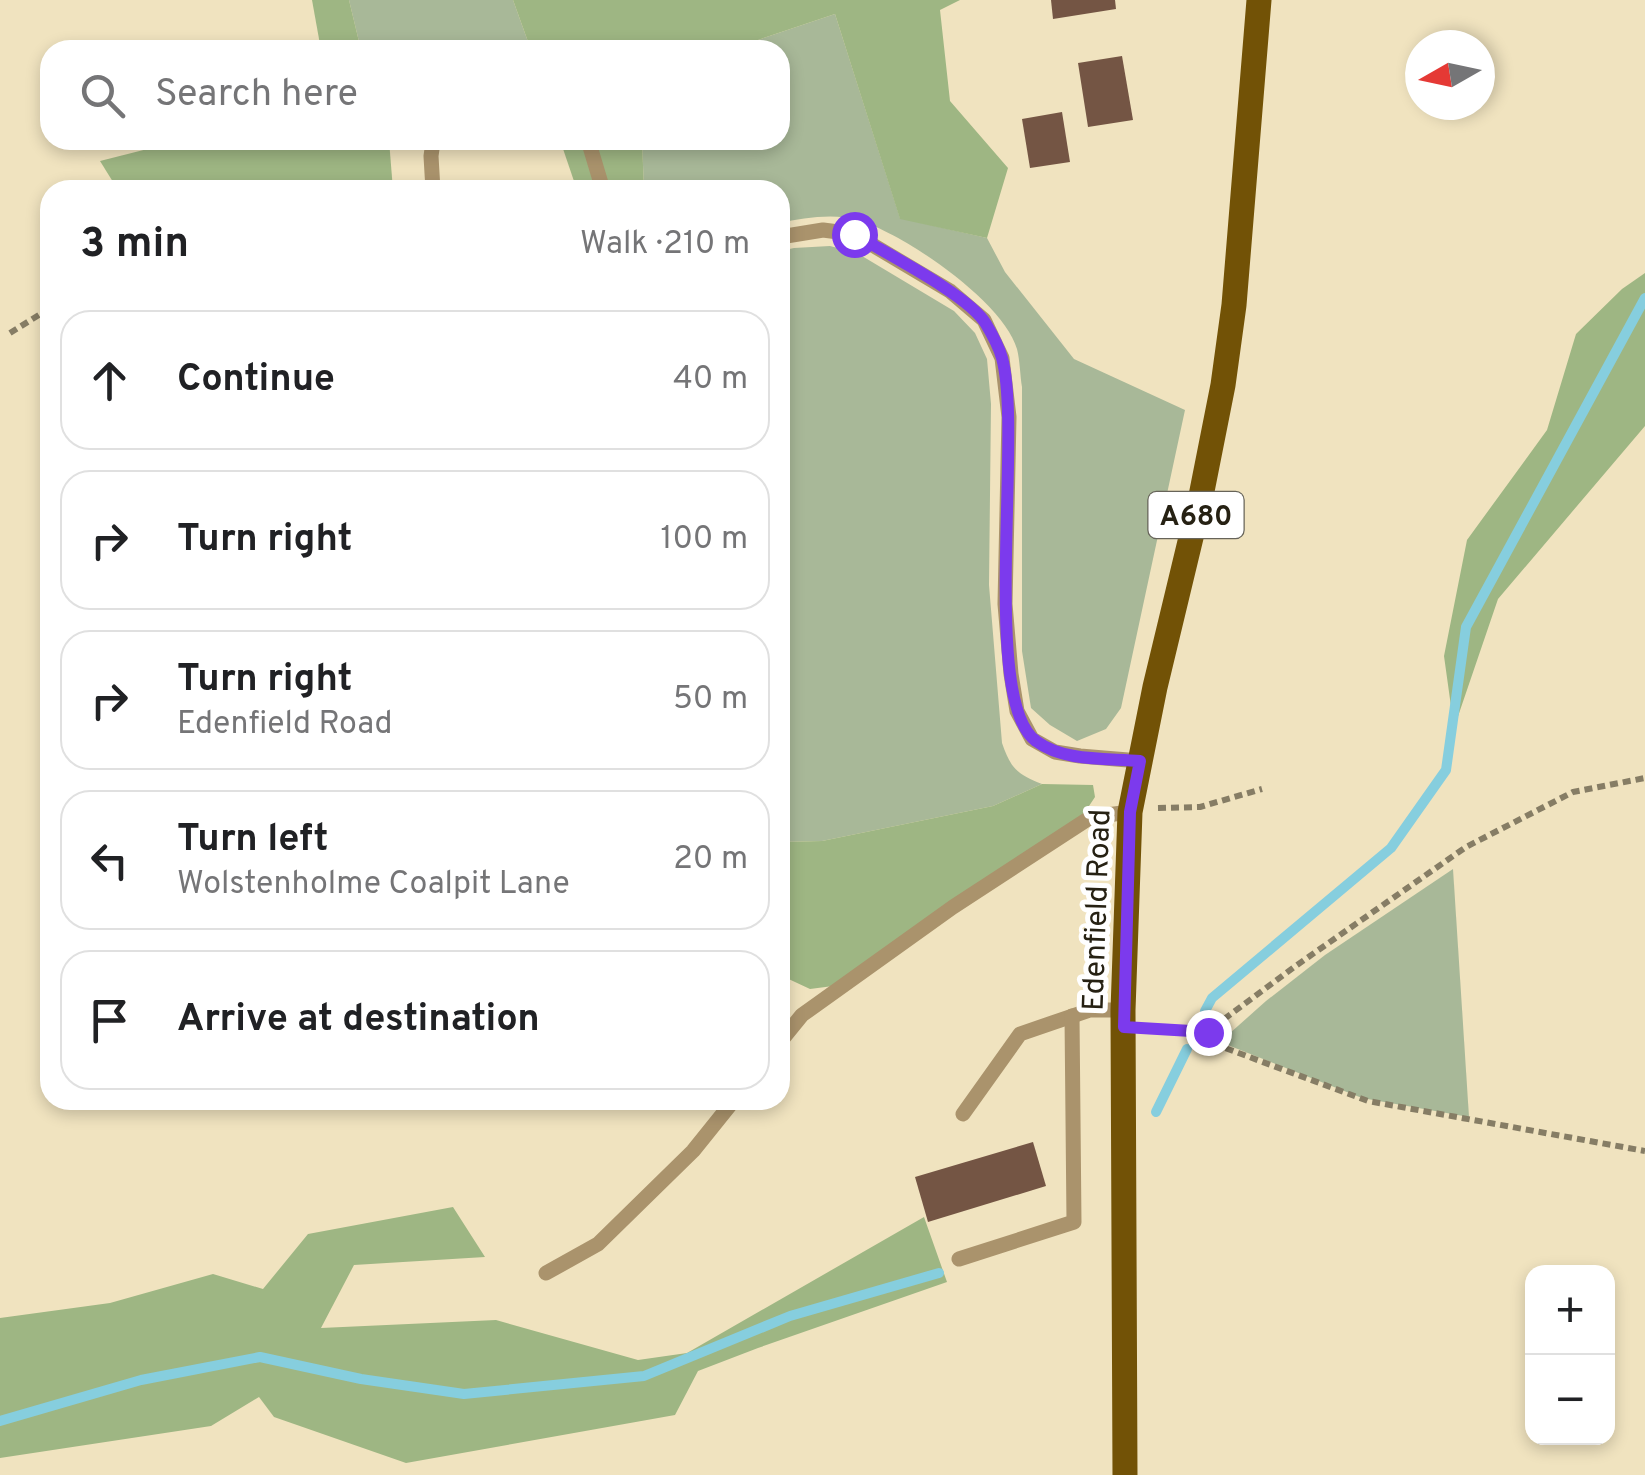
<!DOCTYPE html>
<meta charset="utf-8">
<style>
body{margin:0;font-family:Overpass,sans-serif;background:#f2f2f2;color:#202124}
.controls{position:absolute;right:30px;bottom:30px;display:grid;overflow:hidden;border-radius:20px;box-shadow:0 5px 15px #0003}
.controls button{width:90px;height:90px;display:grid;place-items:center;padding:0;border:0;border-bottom:2px solid #e0e0e0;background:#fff;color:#202124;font:50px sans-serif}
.compass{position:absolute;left:1405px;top:30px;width:90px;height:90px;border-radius:50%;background:#fff;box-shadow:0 5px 15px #0003;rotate:261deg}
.stop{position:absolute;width:30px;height:30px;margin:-22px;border:8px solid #7c3aed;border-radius:50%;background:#fff}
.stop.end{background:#7c3aed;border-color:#fff;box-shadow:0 2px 10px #0008}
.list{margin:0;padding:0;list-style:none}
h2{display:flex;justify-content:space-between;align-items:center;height:130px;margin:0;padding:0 40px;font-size:42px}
h2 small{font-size:32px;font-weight:400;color:#757577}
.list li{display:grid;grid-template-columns:65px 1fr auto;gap:30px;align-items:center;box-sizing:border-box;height:140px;margin:0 20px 20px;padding:0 20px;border:2px solid #e0e0e0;border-radius:30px}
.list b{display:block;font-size:38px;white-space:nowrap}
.list p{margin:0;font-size:32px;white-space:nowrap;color:#757577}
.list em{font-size:32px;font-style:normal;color:#757577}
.icon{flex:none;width:55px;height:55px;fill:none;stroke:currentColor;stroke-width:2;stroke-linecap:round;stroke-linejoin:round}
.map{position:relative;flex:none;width:1645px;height:1475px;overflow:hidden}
.search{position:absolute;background:#fff;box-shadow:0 5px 15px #0003;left:40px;top:40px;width:750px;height:110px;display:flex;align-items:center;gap:25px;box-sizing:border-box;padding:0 35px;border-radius:30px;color:#757577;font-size:38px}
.panel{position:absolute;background:#fff;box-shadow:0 5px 15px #0003;left:40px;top:180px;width:750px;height:930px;border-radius:30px}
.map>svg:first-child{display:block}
.green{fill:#a8b898}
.forest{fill:#9eb683}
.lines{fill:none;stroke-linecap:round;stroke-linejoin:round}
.stream{stroke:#86cede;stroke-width:10}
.building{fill:#745544}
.path{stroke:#867d65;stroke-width:6;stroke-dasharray:8 5;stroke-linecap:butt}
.service{stroke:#aa936c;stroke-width:15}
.primary{stroke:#725206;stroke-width:25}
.route{stroke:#7c3aed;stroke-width:12}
.labels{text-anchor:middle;stroke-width:10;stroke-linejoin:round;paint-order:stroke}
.shield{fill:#fff;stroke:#67645a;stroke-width:2.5}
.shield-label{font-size:28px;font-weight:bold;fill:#262113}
.street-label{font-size:30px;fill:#262113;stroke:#fff}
</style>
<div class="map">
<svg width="1645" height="1475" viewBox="0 0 1645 1475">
<rect width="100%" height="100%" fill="#f0e3bf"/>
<g class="green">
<path d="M 349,0 L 513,0 L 531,50 L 361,50 Z"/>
<path d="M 835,14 L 900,218 L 987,238 L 1005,272 L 1074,359 L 1185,410 L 1121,708 L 1106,729 L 1077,741 L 1050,725 L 1031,708 L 1022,651 L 1022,387 C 1020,375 1020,361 1017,349 C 1004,302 902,232 857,220 C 834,213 803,218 780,223 L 780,190 L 644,190 L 642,140 L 780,140 L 780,50 L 728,50 Z"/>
<path d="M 830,246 L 857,253 L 954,311 L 975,333 L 987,359 L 991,404 L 989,585 L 1002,743 C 1011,769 1017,774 1042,784 L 993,806 L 822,841 L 780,842 L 780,251 L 794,248 Z"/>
<path d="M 1453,869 L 1469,1117 L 1362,1098 L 1220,1042 L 1266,1001 L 1325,955 Z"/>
</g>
<g class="forest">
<path d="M 312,0 L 349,0 L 361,50 L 321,50 Z"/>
<path d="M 513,0 L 960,0 L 940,10 L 950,101 L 1008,168 L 987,238 L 900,219 L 835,14 L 728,50 L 531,50 Z"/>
<path d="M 183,140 L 389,140 L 393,190 L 118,190 L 100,161 Z"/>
<path d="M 560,140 L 642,140 L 644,190 L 577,190 Z"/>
<path d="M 1645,273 L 1645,426 L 1498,599 L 1454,728 L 1444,656 L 1467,540 L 1547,430 L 1576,334 L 1622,289 Z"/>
<path d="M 1042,784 L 1093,785 L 1095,797 L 1081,818 L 833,986 L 810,989 L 780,975 L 780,842 L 822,841 L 993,806 Z"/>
<path d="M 453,1207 L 485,1257 L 354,1265 L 321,1328 L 496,1320 L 638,1360 L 687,1353 L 924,1217 L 947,1282 L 758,1348 L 698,1371 L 675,1415 L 406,1463 L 274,1417 L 259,1397 L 211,1426 L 0,1458 L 0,1318 L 110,1303 L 213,1274 L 263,1289 L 308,1234 Z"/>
</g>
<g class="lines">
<g class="stream">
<path d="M 1205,1011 L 1212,998 L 1391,848 L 1446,770 L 1466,627 L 1645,298"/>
<path d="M 1156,1112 L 1187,1049"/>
<path d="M 0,1421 L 141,1380 L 260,1357 L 361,1379 L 464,1394 L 644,1376 L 790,1316 L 939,1273"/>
</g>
</g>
<g class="building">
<path d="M 1051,0 L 1115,0 L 1116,9 L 1053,19 Z"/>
<path d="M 1122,56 L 1133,120 L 1088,127 L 1078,63 Z"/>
<path d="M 1062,112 L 1070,162 L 1030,168 L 1022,119 Z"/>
<path d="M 1033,1142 L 1046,1186 L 928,1222 L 915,1177 Z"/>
</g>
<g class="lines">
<g class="path">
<path d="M 10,333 L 50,308"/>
<path d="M 1158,808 L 1200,807 L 1262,789"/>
<path d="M 1150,1028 L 1208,1031 L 1297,965 L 1466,847 L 1573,792 L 1645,778"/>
<path d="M 1208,1031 L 1217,1045 L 1368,1101 L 1645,1151"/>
</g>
<g class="service">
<path d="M 588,140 L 603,190"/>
<path d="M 433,190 L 431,156 L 433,142 L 436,140"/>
<path d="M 780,237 L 823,230 L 854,234 L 950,291 L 984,320 L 1002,358 L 1009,417 L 1005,604 L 1011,674 L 1017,711 L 1032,739 L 1055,752 L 1080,756 L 1140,761"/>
<path d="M 780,1042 L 802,1015 L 953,907 L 1091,817 L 1130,812"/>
<path d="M 963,1114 L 1020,1034 L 1090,1010 L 1123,1010"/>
<path d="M 959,1259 L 1074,1222 L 1072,1016"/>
<path d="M 546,1273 L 598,1244 L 693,1151 L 734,1100"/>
</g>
<path class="primary" d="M 1125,1475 L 1123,1010 L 1130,812 L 1155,687 L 1201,496 L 1223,385 L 1234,305 L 1259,0"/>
</g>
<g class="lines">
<path class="route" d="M 854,234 C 885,253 969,295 986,324 C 992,334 999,347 1002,358 C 1023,432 980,701 1036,741 C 1064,762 1107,758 1140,761 L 1130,812 L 1124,1027 L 1208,1032"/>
</g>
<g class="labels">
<rect class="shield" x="1148.5" y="492" width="95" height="46" rx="8"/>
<g class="shield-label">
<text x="1196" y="525">A680</text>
</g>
<g class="street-label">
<text transform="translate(1096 910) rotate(-88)" y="10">Edenfield Road</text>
</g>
</g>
</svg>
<div class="controls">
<button>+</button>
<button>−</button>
</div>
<svg class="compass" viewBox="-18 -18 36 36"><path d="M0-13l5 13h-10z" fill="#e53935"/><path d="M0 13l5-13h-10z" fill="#757577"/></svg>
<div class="stop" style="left:854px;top:234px"></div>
<div class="stop end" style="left:1208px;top:1032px"></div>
<div class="search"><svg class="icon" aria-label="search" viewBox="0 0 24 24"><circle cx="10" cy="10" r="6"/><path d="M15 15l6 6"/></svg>Search here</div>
<section class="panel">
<h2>3 min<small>Walk · 210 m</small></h2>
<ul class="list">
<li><svg class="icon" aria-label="ahead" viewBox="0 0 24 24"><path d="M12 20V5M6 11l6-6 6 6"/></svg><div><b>Continue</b></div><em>40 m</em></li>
<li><svg class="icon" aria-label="right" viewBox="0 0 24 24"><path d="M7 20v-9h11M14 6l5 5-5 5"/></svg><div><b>Turn right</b></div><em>100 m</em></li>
<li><svg class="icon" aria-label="right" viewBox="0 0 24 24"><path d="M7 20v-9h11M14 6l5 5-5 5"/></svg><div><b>Turn right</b><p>Edenfield Road</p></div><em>50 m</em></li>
<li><svg class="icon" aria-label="left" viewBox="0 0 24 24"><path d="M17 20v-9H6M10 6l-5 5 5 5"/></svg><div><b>Turn left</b><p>Wolstenholme Coalpit Lane</p></div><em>20 m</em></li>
<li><svg class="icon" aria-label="arrive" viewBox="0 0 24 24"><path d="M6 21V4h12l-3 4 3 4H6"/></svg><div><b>Arrive at destination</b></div></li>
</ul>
</section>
</div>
